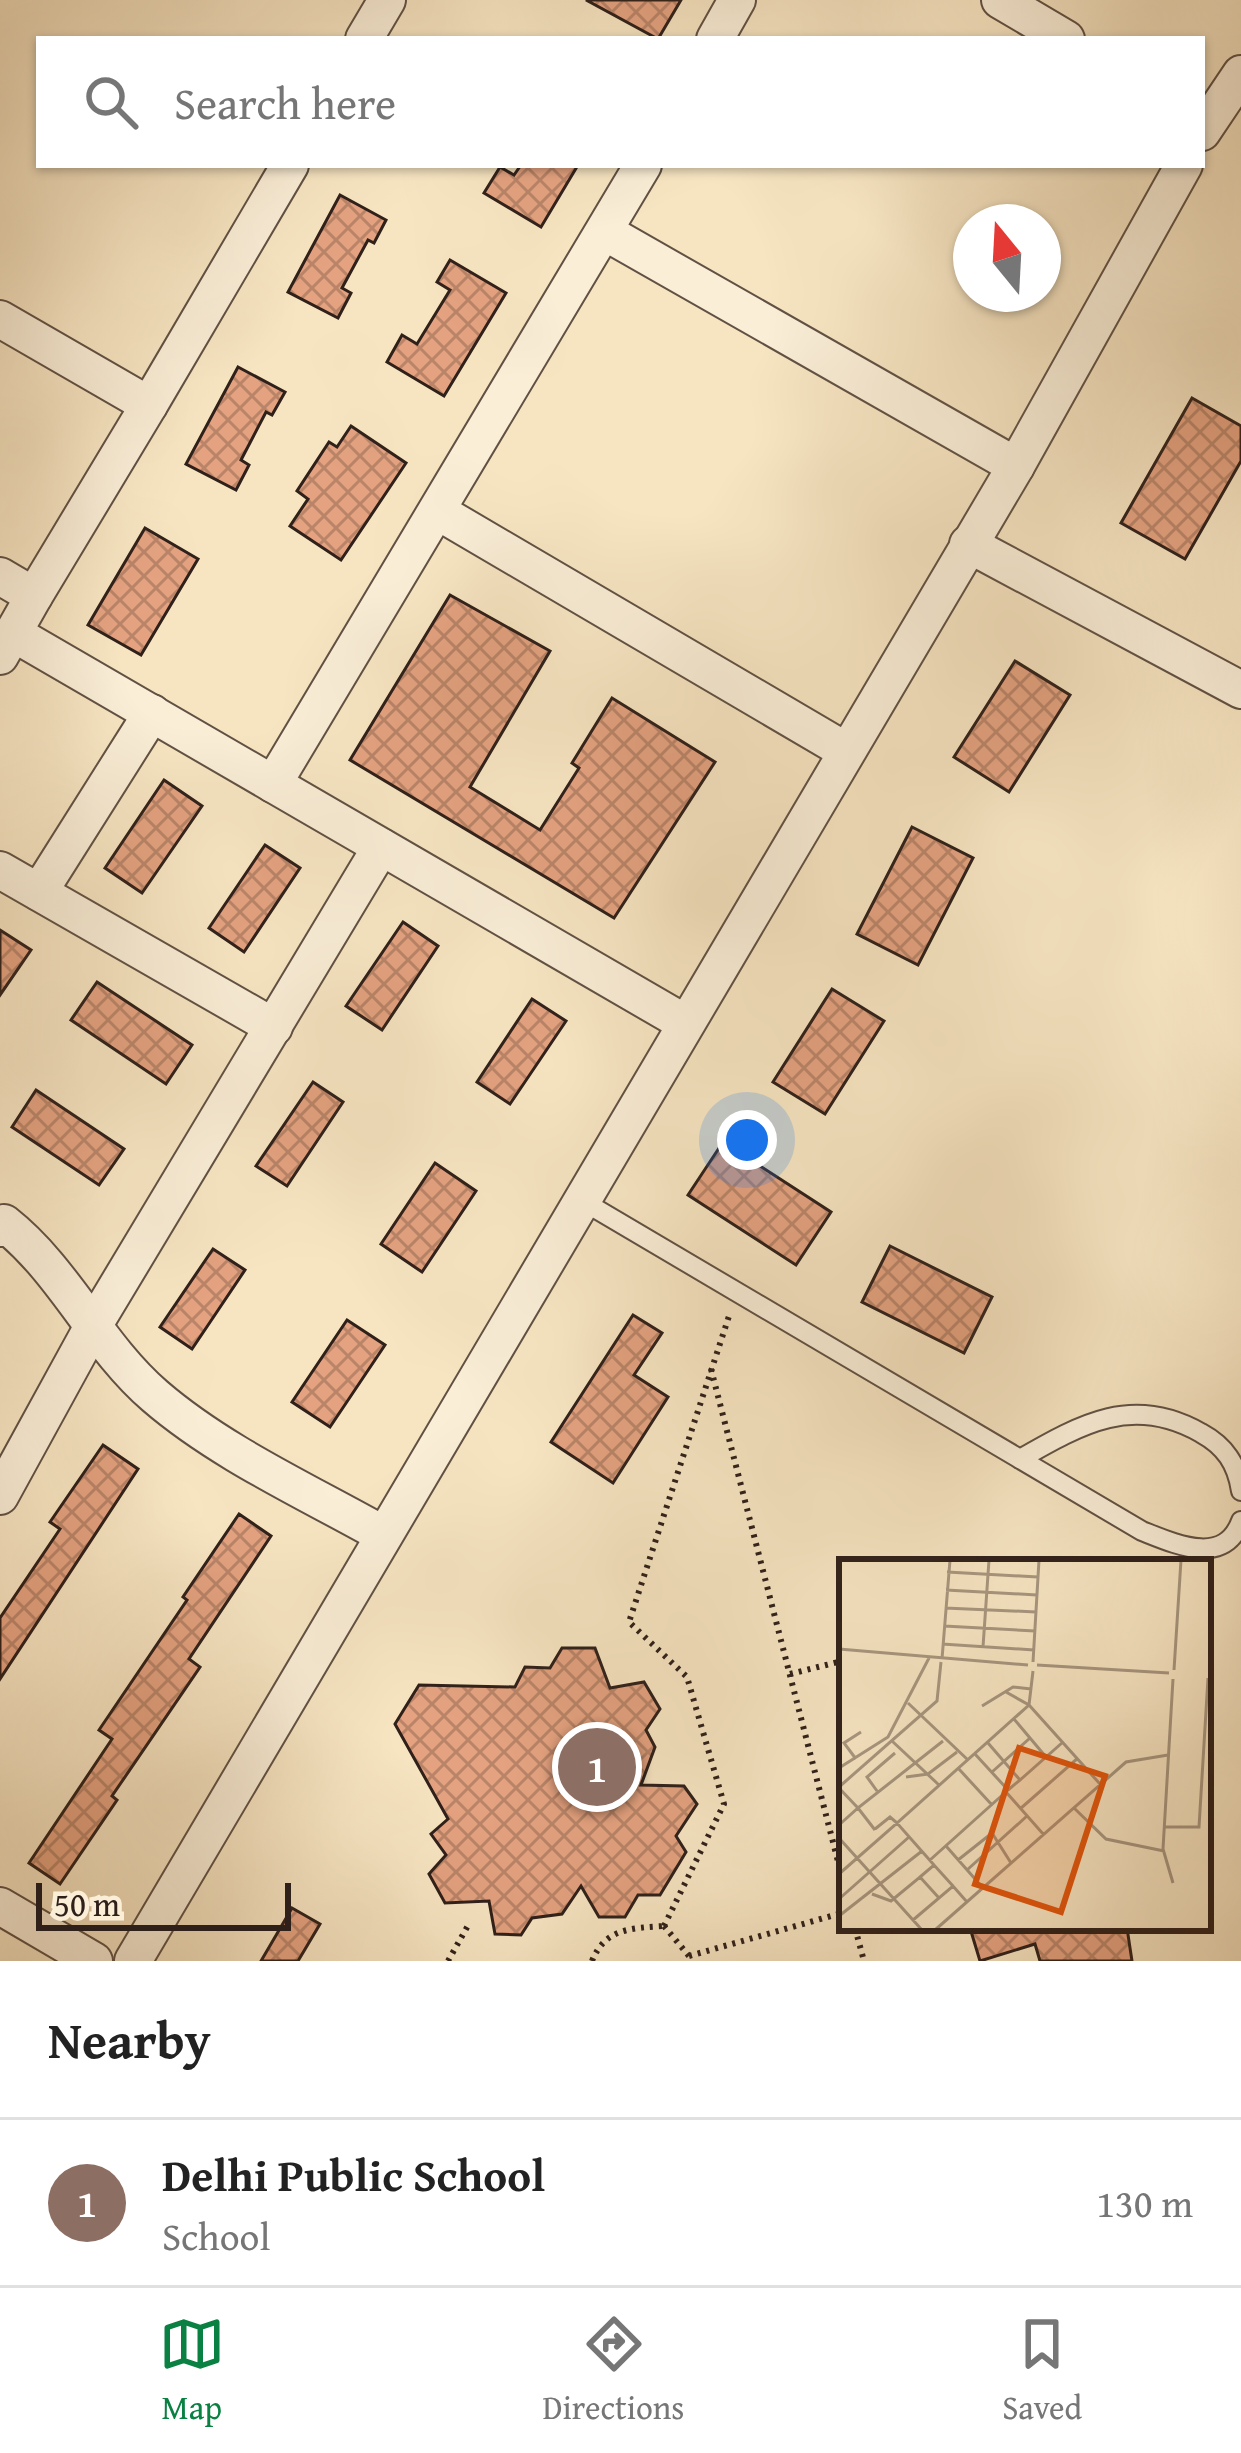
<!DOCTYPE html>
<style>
body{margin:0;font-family:"Gentium Book Plus",serif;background:#f2f2f2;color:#222}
.compass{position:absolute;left:953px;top:204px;width:108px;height:108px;border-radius:50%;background:#fff;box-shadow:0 3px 9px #0004;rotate:342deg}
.scale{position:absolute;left:36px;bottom:30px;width:255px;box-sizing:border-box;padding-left:12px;border:6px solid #2f201a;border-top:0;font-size:33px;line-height:42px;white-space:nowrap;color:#2f201a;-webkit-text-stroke:9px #faeed7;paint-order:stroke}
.you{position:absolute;left:747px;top:1140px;width:42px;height:42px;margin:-30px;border:9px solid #fff;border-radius:50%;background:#1a73e8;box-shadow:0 0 0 18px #1a73e833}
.badge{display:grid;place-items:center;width:78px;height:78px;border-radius:50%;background:#0b8043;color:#fff;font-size:39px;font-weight:700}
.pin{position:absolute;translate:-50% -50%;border:6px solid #fff;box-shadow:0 3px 12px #0006}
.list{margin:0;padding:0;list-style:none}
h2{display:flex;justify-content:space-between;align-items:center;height:156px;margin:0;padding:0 48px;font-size:51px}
h2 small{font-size:39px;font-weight:400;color:#767676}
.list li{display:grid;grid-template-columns:78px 1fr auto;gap:36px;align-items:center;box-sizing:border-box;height:168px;padding:0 48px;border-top:3px solid #e0e0e0}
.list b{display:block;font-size:45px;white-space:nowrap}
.list p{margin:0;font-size:39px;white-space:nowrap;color:#767676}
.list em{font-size:39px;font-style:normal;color:#767676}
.icon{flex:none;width:66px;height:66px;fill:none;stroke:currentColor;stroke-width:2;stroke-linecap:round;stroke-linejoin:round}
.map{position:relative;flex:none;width:1241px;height:1961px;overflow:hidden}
.search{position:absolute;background:#fff;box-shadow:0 3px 9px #0004;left:36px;right:36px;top:36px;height:132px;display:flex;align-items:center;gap:30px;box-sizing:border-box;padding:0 42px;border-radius:0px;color:#767676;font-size:45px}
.sheet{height:324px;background:#fff}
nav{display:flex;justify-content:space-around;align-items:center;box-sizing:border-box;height:168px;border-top:3px solid #e0e0e0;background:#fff;font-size:33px;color:#767676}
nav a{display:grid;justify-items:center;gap:6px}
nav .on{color:#0b8043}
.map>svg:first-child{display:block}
.building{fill:url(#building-cross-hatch);stroke:#2f201a;stroke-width:3}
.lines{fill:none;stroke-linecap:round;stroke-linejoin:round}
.lane-casing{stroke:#615144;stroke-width:22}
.street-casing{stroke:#615144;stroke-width:40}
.path{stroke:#2f201a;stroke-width:6;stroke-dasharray:3 6;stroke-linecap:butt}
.lane{stroke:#faeed7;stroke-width:18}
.street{stroke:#faeed7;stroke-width:36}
.inset-road{fill:none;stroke:#a7967f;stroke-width:3}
.view{fill:#df560d;fill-opacity:0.15;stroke:#df560d;stroke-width:6}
.inset-edge{fill:none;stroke:#2f201a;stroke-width:6}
</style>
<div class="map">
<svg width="1241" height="1961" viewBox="0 0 1241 1961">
<defs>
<pattern id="building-cross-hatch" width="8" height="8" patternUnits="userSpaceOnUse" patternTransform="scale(3)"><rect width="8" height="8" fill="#e4a280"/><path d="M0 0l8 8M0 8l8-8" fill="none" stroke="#b98468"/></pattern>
</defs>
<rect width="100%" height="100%" fill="#f7e5c2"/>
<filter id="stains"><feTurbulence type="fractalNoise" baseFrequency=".00167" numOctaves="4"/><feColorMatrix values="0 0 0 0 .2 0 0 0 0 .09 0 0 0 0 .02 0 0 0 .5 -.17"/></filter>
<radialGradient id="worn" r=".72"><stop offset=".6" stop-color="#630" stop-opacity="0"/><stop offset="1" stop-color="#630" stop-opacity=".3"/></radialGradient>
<g class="building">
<path d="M 586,0 L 681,0 L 658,39 Z"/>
<path d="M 521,165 L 578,165 L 541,227 L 484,193 L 500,167 L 514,175 Z"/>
<path d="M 340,195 L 386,220 L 374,243 L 368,240 L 342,288 L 351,293 L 338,318 L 288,292 Z"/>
<path d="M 450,260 L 506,293 L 444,396 L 387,362 L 402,335 L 417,344 L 450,290 L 437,282 Z"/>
<path d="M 238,367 L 285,392 L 272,415 L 266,412 L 241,460 L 249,465 L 236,490 L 186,464 Z"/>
<path d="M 1192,398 L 1241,426 L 1241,461 L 1185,559 L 1121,523 Z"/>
<path d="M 351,426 L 406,463 L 341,560 L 290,526 L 308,499 L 297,491 L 329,442 L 337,447 Z"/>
<path d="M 145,528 L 198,559 L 141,655 L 88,625 Z"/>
<path d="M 450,595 L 550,651 L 470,787 L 540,830 L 579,768 L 572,763 L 612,698 L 715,762 L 614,918 L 350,760 Z"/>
<path d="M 1015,661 L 1070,695 L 1009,792 L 954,757 Z"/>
<path d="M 164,780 L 202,806 L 142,893 L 105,868 Z"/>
<path d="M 912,827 L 973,858 L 918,965 L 857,934 Z"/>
<path d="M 265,845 L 300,868 L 244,952 L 209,928 Z"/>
<path d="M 403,922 L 438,946 L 382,1030 L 346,1006 Z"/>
<path d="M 0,930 L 31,950 L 0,995 Z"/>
<path d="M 97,982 L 192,1045 L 166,1084 L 71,1020 Z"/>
<path d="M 832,989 L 884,1021 L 825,1114 L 773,1082 Z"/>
<path d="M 532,999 L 566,1021 L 510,1104 L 477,1082 Z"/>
<path d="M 313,1082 L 343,1102 L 287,1186 L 256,1166 Z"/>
<path d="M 36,1090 L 124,1149 L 99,1185 L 12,1127 Z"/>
<path d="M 723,1142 L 831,1212 L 796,1265 L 688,1195 Z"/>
<path d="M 435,1163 L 476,1191 L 422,1272 L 381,1244 Z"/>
<path d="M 890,1246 L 992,1297 L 964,1353 L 862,1302 Z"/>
<path d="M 213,1249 L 245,1270 L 192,1349 L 160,1327 Z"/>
<path d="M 633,1315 L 662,1333 L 634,1375 L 668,1397 L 613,1483 L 551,1442 Z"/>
<path d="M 347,1320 L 385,1345 L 330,1427 L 292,1402 Z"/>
<path d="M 103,1445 L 138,1469 L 0,1679 L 0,1618 L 60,1529 L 50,1522 Z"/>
<path d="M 239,1514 L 271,1536 L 189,1659 L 200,1667 L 112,1796 L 117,1800 L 60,1884 L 29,1863 L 112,1739 L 99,1730 L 187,1600 L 183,1597 Z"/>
<path d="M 562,1648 L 595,1648 L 610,1688 L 644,1682 L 660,1709 L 646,1730 L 655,1747 L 641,1785 L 684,1786 L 697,1804 L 676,1836 L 686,1852 L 660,1895 L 638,1895 L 625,1917 L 599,1917 L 581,1886 L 562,1914 L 532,1918 L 521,1935 L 495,1934 L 489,1901 L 445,1903 L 429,1874 L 446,1855 L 431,1834 L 448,1819 L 395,1724 L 419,1685 L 515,1687 L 525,1667 L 550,1668 Z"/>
<path d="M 292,1908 L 320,1924 L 298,1961 L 261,1961 Z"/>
<path d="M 970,1928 L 1127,1928 L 1132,1961 L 1040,1961 L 1035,1944 L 980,1961 Z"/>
</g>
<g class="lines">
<g class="lane-casing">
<g id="lane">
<path d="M 581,1200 L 1142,1531 C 1175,1544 1224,1567 1241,1521"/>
<path d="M 1020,1459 C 1081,1424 1133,1394 1201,1433 C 1225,1446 1237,1464 1241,1491"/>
</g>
</g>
<g class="street-casing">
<g id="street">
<path d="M 1000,0 L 1066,39"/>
<path d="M 364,39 L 387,0"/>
<path d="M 715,39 L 737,0"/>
<path d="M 1202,132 L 1241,74"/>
<path d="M 605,232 L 1016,466"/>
<path d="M 0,319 L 149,405 L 34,596"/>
<path d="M 149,405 L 290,165"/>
<path d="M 437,511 L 846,751"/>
<path d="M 968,544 L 1241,690"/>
<path d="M 0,576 L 34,596 L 0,656"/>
<path d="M 13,633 L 685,1023"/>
<path d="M 273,784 L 643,165"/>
<path d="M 0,870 L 274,1027"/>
<path d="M 39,892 L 152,713"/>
<path d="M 0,1228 L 4,1223 C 65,1271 96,1345 155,1396 C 221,1453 308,1492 384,1535"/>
<path d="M 0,1496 L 92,1328 L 381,847"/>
<path d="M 0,1906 L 94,1961"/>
<path d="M 133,1961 L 1016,466 L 1184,165"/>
</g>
</g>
<g class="path">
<path d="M 711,1369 L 842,1877"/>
<path d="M 790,1674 L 842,1661"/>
<path d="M 664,1926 L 724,1804 L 687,1677 L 629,1622 L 730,1313"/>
<path d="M 664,1926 L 689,1956 L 687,1961"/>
<path d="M 855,1928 L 864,1961"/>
<path d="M 689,1956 L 842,1913"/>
<path d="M 448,1961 L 470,1922"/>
<path d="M 592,1961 C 605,1928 632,1928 664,1926"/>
</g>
<use href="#lane" class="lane"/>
<use href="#street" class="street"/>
</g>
<g transform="translate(839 1559)">
<rect width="372" height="372" fill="#f7e5c2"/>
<path class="inset-road" d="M 108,13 L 199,18M 107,31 L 198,36M 106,49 L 197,53M 105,67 L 196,72M 103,85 L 195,91M 144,88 L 150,1M 0,90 L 189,106M 103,100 L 111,1M 194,103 L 200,1M 198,106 L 330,114M 335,111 L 342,1M 167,133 L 190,146 L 261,225M 69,144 L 129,201M 143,147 L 174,128 L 192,130M 175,160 L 207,198M 53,182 L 100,226M 149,184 L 181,221 L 169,231M 17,200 L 5,184 L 22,173M 0,209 L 49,178 L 90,99M 119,209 L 153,246M 153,213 L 191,179M 67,218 L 89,215 L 118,193M 181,221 L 224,183M 0,228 L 98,142 L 102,103M 0,229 L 19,249 L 104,182M 38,232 L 28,218 L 56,194M 167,233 L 205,276M 235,249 L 267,280 L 325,292M 181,250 L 239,199M 0,266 L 19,249 L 36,271M 325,268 L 360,268 L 369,119M 36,270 L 51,258 L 58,264 L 190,146 L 194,112M 0,279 L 83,371M 107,287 L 144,329M 91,301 L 169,231 L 136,195M 119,301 L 153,274 L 172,304M 128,311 L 188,257M 0,315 L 58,264 L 95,306M 81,318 L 95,306 L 114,327M 334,324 L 324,290 L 334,120M 33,335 L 52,342 L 81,318 L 100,339M 0,340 L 70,278M 0,357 L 83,292M 74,361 L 114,327 L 128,343M 96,371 L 287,203 L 329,196"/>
<path class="view" d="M 180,189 L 266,217 L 222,353 L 136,325 Z"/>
<rect width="372" height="372" class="inset-edge"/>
</g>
<rect width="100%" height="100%" filter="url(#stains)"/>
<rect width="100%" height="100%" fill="url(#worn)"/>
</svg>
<svg class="compass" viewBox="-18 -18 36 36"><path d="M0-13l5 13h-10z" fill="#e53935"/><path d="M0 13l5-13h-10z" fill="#767676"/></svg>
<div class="scale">50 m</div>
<div class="you"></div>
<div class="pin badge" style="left:597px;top:1767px;background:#8d6e63">1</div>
<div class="search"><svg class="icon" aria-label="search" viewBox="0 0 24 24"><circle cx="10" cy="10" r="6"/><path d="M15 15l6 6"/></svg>Search here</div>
</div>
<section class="sheet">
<h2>Nearby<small></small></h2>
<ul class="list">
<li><span class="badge" style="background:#8d6e63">1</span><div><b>Delhi Public School</b><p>School</p></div><em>130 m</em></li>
</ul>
</section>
<nav>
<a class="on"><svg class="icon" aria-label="map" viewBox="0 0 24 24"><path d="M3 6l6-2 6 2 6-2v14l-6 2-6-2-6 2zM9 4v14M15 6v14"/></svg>Map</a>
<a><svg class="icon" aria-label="directions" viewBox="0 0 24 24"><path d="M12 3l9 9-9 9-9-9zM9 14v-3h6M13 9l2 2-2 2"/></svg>Directions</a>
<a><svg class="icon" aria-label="saved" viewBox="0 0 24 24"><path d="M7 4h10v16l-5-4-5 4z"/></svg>Saved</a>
</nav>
